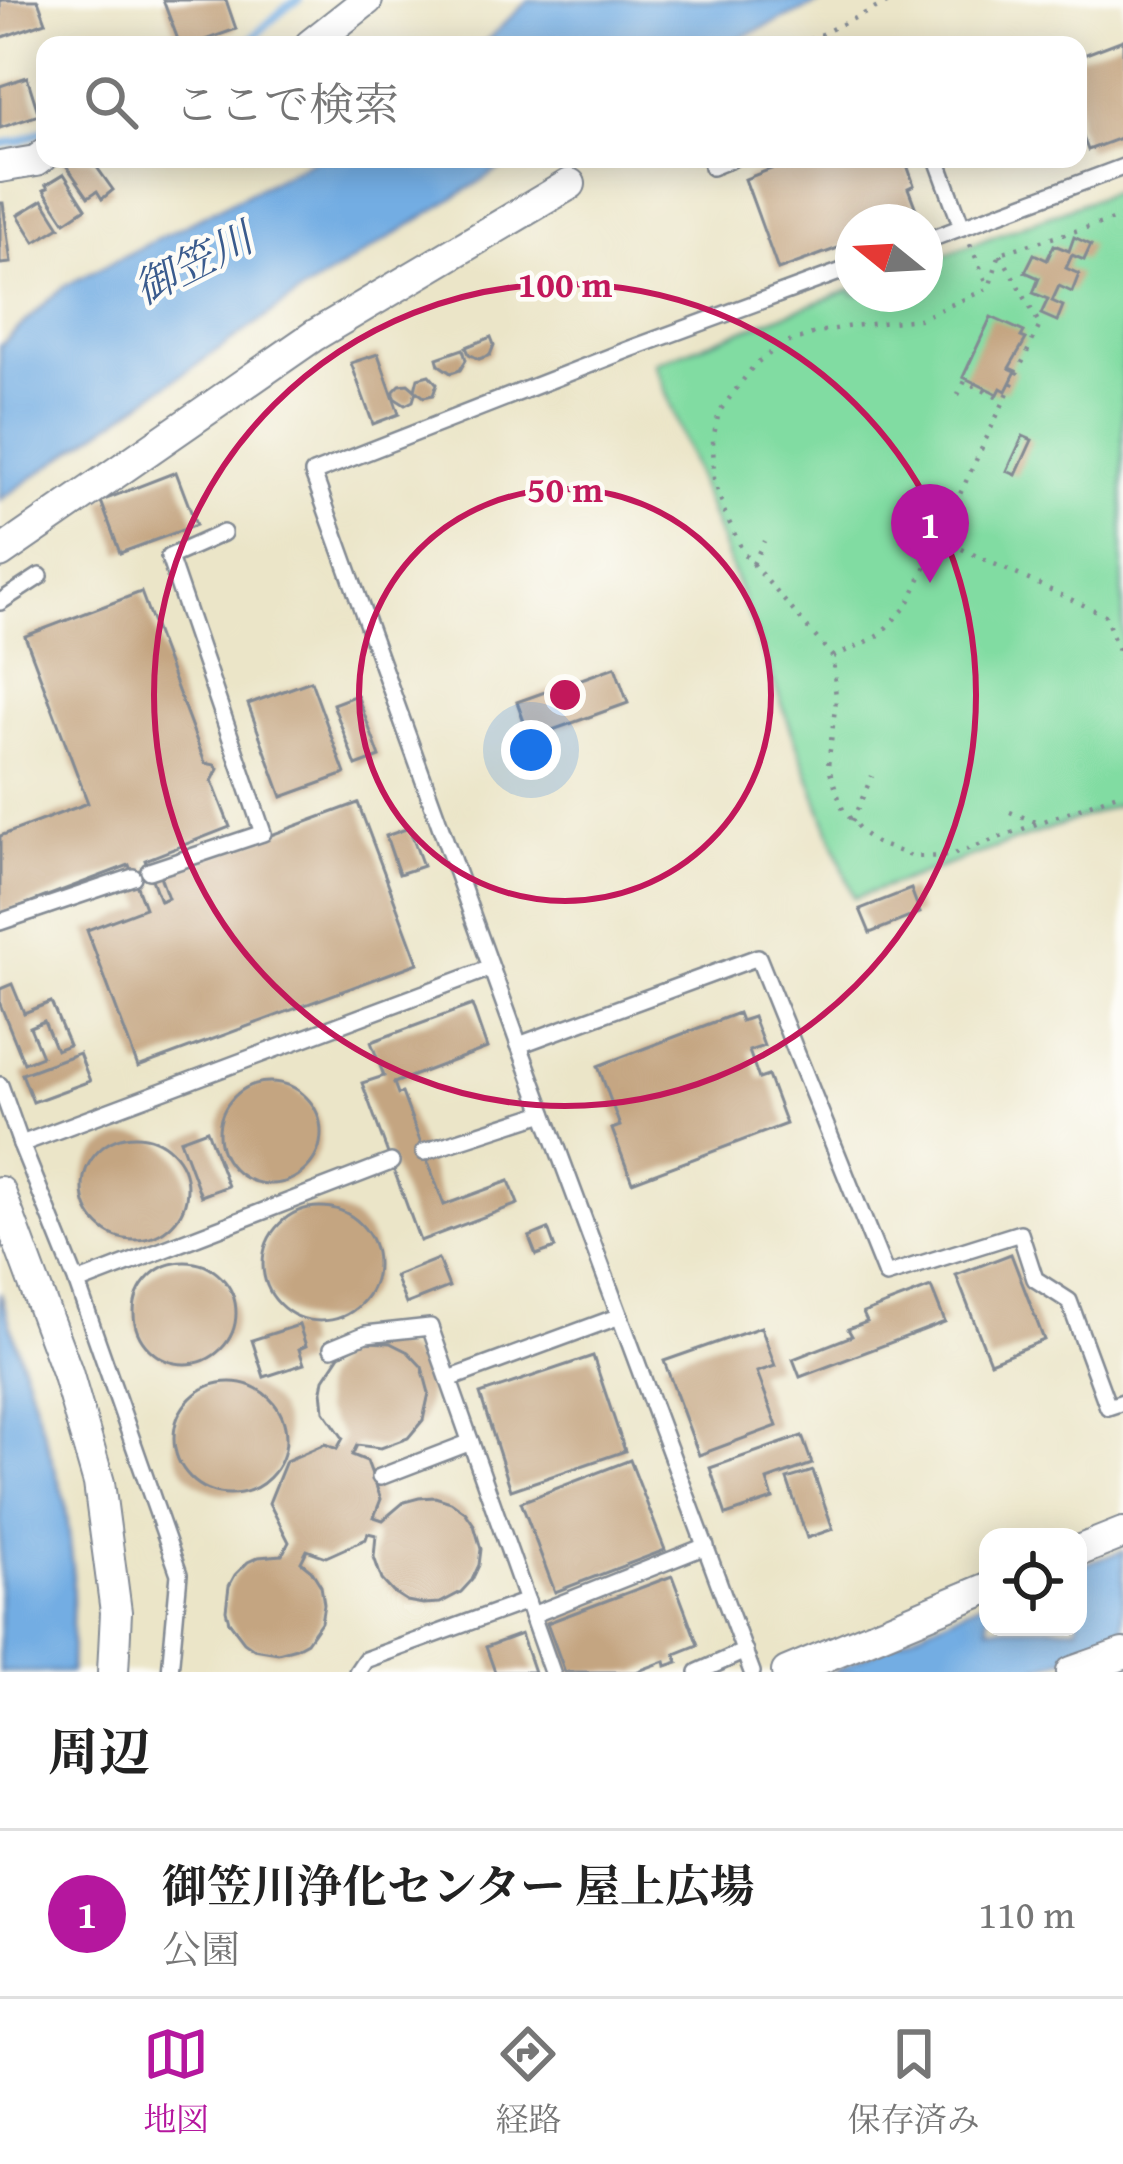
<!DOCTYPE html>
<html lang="ja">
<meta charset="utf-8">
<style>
body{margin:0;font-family:"Gentium Book Plus","Noto Serif JP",serif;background:#f6f6f6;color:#222}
.controls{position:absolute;right:36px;bottom:36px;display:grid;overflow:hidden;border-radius:24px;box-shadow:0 6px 30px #0003}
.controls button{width:108px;height:108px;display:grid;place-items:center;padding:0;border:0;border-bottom:3px solid #e0e0e0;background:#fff;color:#222;font:60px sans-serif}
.compass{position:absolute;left:835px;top:204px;width:108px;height:108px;border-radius:50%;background:#fff;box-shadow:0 6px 30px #0003;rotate:288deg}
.you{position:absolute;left:531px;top:750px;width:42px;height:42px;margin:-30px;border:9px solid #fff;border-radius:50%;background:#1a73e8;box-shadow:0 0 0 18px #1a73e833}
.badge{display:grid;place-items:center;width:78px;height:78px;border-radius:50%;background:#b5179e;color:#fff;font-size:39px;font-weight:700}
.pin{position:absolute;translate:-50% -99px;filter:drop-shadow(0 3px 6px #0008)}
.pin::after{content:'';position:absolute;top:63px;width:42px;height:36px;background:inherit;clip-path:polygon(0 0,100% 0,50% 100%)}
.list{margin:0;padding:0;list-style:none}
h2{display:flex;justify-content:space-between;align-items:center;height:156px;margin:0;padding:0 48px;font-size:51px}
h2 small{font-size:39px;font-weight:400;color:#767676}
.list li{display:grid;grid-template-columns:78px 1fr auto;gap:36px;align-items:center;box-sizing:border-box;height:168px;padding:0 48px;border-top:3px solid #e0e0e0}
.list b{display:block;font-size:45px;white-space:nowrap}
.list p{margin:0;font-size:39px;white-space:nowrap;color:#767676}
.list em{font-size:39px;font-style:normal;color:#767676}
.icon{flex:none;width:66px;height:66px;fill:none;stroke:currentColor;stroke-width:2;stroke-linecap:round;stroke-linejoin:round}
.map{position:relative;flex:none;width:1123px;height:1672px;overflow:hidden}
.search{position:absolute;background:#fff;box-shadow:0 6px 30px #0003;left:36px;right:36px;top:36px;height:132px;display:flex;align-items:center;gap:30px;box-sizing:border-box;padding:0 42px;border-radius:24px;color:#767676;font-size:45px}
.sheet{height:324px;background:#fff}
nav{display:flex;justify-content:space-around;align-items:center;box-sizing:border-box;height:168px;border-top:3px solid #e0e0e0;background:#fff;font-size:33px;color:#767676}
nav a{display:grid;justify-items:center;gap:6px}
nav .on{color:#b5179e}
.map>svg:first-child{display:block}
.green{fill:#81dca2;stroke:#4e8680;stroke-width:3}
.water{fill:#73ade3;stroke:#476ea0;stroke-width:3}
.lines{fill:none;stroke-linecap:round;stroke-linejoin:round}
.stream{stroke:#73ade3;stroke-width:8}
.building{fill:#c4a581}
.service-casing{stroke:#838a93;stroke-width:20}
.minor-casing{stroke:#838a93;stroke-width:34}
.path{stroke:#838a93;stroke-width:4.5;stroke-dasharray:3 9;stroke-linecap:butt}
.service{stroke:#fff;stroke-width:15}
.minor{stroke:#fff;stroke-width:30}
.ring{fill:none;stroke:#c2185b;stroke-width:6}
.labels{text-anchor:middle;stroke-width:9;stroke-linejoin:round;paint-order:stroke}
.water-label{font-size:42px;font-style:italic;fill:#3a5b8d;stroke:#fdfcf7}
.centre{fill:#c2185b;stroke:#fdfcf7;stroke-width:6}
.ring-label{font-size:36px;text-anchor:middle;font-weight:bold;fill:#c2185b;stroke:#fdfcf7;stroke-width:9;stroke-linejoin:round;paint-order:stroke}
</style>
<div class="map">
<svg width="1123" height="1672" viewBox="0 0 1123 1672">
<rect width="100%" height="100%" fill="#fdfcf7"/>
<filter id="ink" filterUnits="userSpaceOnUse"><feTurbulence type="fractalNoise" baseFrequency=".00833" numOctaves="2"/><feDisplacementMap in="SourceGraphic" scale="24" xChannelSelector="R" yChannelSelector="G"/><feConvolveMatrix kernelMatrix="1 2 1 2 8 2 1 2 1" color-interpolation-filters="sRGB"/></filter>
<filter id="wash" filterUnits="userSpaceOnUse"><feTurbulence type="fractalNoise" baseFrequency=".004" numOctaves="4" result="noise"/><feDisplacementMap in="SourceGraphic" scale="48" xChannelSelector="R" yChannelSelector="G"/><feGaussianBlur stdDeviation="2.7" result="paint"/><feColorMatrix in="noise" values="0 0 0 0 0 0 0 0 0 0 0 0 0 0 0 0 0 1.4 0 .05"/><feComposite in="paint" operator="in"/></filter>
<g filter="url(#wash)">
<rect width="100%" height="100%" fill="#ebe5c8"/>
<path class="green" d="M 1123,188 L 1123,803 L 854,898 L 655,363 L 853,289 L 853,294 L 925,294 L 925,262 Z"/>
<g class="water">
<path d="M 529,0 L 826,0 L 724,45 L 482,45 Z"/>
<path d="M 316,159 L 516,159 L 299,294 L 0,500 L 0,346 L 63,287 Z"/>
<path d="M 0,1292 L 65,1501 L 73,1568 L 71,1672 L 0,1672 Z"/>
<path d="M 1123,1551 L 1123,1637 L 1028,1672 L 832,1672 L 988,1599 L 988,1627 L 1078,1627 L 1078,1566 Z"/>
</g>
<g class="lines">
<g class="stream">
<path d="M 245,45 L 286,7 L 299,0"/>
<path d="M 0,144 L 20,141 L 45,130"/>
</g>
</g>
<g id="blocks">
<g class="building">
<path d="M 0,0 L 38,0 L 46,22 L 0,38 Z"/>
<path d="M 163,0 L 226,0 L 236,29 L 191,45 L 180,45 Z"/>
<path d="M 1123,40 L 1123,137 L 1088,150 L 1078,124 L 1078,57 Z"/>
<path d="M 27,77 L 39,115 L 0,128 L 0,86 Z"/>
<path d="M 65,159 L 91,159 L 113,190 L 102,199 L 97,191 L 88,197 L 63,161 Z"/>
<path d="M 797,159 L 905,159 L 914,185 L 908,188 L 919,217 L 906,222 L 853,222 L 853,253 L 849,244 L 778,270 L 745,179 Z"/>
<path d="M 64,174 L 86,208 L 65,222 L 44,190 L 48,188 L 46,185 Z"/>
<path d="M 43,200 L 60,227 L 35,242 L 18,215 Z"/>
<path d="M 0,203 L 3,203 L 11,263 L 0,264 Z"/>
<path d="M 1074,237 L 1091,245 L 1084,260 L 1072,255 L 1066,268 L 1079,274 L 1072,292 L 1059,286 L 1052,301 L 1063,306 L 1057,321 L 1041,314 L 1048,299 L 1033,293 L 1039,278 L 1025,272 L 1034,254 L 1047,260 L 1054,245 L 1069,251 Z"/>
<path d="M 991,317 L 1024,332 L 1021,337 L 1026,339 L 1009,368 L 1016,371 L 1006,391 L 1001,388 L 998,394 L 963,377 Z"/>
<path d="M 491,337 L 494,345 L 490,355 L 479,359 L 469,354 L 466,347 Z"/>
<path d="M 463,349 L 466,360 L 460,370 L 451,373 L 439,365 L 437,358 Z"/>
<path d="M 378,354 L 399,414 L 373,424 L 351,363 Z"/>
<path d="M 429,375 L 437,384 L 433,395 L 424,397 L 416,391 L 413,401 L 405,405 L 394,398 L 394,391 L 400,385 L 408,384 L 415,390 L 418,378 Z"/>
<path d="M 1023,436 L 1032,440 L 1016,475 L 1007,471 Z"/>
<path d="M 176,472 L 196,525 L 120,553 L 101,501 Z"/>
<path d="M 141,592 L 205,763 L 215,765 L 218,769 L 212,781 L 230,827 L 145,860 L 160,901 L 168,898 L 160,876 L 358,803 L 418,963 L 138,1067 L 87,930 L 145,908 L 129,865 L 0,914 L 0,836 L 88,803 L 25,636 Z"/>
<path d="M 615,667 L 628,703 L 530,738 L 517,702 Z"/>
<path d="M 311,681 L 345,774 L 282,797 L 248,704 Z"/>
<path d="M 357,695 L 380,757 L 356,766 L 333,704 Z"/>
<path d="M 409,828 L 423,866 L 399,874 L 386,836 Z"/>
<path d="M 911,889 L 920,913 L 870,933 L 860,909 Z"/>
<path d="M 12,984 L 24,1013 L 51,1002 L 69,1045 L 56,1050 L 44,1021 L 30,1027 L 42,1056 L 24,1063 L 0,1004 L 0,989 Z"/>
<path d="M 472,1005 L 487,1048 L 394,1083 L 398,1094 L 402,1093 L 444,1205 L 509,1181 L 518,1204 L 420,1241 L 362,1083 L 384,1076 L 371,1042 Z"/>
<path d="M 738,1013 L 741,1021 L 753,1017 L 764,1046 L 749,1051 L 759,1079 L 768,1076 L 786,1124 L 632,1182 L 612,1129 L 620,1126 L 598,1066 Z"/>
<path d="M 79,1053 L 90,1081 L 33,1102 L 22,1074 Z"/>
<circle cx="270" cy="1133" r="51"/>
<path d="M 207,1130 L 228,1186 L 201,1196 L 180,1140 Z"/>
<circle cx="135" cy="1188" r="52"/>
<circle cx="320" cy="1264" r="57"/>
<path d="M 548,1229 L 555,1248 L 536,1255 L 529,1237 Z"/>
<path d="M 1011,1254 L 1044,1340 L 990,1362 L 956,1275 Z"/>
<path d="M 438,1259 L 449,1287 L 406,1304 L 395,1276 Z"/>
<circle cx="185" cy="1313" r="51"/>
<path d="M 931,1287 L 945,1322 L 800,1377 L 793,1359 L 852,1336 L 848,1329 L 867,1322 L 863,1313 Z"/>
<path d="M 299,1325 L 306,1346 L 299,1349 L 304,1364 L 264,1377 L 252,1340 Z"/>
<path d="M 761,1327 L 775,1366 L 757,1372 L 777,1426 L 699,1455 L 664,1361 Z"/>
<path d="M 365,1342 L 390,1343 L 408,1352 L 422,1367 L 429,1393 L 423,1420 L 408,1438 L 381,1448 L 357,1445 L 352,1455 L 367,1461 L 381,1499 L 374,1517 L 383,1520 L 404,1502 L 419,1498 L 435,1497 L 451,1502 L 465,1512 L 474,1525 L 481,1549 L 479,1565 L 472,1580 L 461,1592 L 440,1603 L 423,1604 L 407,1601 L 393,1592 L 382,1580 L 374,1557 L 376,1535 L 368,1533 L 366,1539 L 326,1557 L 307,1550 L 301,1562 L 311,1570 L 321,1586 L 324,1604 L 321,1622 L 307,1642 L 296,1648 L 278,1653 L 254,1649 L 244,1642 L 229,1622 L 226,1610 L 229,1586 L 235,1575 L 248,1562 L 259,1557 L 282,1555 L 289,1542 L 269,1503 L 286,1461 L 325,1444 L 337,1449 L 343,1438 L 324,1411 L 322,1390 L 324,1379 L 340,1355 Z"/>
<path d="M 593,1356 L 625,1451 L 511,1490 L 480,1394 Z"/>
<circle cx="230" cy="1438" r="56"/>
<path d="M 802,1436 L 812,1464 L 767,1480 L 773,1499 L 726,1515 L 710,1468 Z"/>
<path d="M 630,1460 L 665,1550 L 555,1592 L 521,1502 Z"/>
<path d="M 813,1471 L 833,1529 L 807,1538 L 787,1479 Z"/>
<path d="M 672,1576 L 698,1645 L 675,1654 L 678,1662 L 666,1666 L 665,1661 L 636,1672 L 565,1672 L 547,1623 Z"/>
<path d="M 521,1634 L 534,1672 L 495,1672 L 486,1647 Z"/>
</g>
</g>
</g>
<g filter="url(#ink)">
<use href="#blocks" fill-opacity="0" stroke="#838a93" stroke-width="3"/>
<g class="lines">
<g class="service-casing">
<g id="service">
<path d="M 937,159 L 962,227"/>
<path d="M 712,167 L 732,159"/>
<path d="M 925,241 L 1123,167"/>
<path d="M 0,602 L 40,576"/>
<path d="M 149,871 L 263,833 L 169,557 L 223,533"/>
<path d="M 0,922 L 133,877"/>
<path d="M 519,1045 L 758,957 L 886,1275 L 1020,1233 L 1035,1279 L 1069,1301 L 1108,1407 L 1123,1402"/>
<path d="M 0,1085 L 21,1144 L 77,1283 L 179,1574 L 170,1672"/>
<path d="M 21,1144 L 491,968"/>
<path d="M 424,1152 L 544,1113"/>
<path d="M 77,1283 L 391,1162"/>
<path d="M 332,1348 L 366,1334 L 430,1327 L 552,1672"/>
<path d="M 449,1379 L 620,1316"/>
<path d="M 380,1477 L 471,1442"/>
<path d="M 532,1615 L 706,1546"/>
<path d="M 357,1672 L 365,1660 L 527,1601"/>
<path d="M 698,1672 L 745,1651"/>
<path d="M 752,1672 L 519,1045 L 313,473 L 630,349 L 853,267"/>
</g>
</g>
<g class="minor-casing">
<g id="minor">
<path d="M 310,45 L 367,0"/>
<path d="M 0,167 L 36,161 L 45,154"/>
<path d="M 0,553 L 315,335 L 570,184"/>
<path d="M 0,1192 L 67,1372 L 99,1483 L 116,1612 L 113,1672"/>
<path d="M 1078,1551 L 1123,1533"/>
<path d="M 787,1672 L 988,1588"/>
<path d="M 1072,1672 L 1123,1654"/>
</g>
</g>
<g class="path">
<path d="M 798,45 L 893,0"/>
<path d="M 1123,217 L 1000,253 L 989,288 L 919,319 L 852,326 L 818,332 L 783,344 L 755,364 L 719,412 L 713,439 L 714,479 L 725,513 L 744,554 L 833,657 L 836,700 L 828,766 L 843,810 L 864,834 L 876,843 L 914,857 L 949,856 L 1123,792"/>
<path d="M 970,244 L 989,288"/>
<path d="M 958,395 L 965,381 L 1004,401"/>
<path d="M 940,539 L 1105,615 L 1123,665"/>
<path d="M 753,564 L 764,541"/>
<path d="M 833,657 L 877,637 L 907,606 L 1040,325 L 1000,253"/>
<path d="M 1010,812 L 1039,823"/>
<path d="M 852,821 L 872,776"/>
</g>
<use href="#service" class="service"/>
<use href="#minor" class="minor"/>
</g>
</g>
<g class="ring">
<circle cx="565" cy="695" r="206"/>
<circle cx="565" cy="695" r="411"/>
</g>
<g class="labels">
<g class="water-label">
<text transform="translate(193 263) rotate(-27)" y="15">御笠川</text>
</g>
</g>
<circle cx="565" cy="695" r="18" class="centre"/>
<g class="ring-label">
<text x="565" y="297">100 m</text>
<text x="565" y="502">50 m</text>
</g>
</svg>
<div class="controls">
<button><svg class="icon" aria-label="locate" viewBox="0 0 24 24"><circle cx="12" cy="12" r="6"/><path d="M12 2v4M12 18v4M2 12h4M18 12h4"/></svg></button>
</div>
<svg class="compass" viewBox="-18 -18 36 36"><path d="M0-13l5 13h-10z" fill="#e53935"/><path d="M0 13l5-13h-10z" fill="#767676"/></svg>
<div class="you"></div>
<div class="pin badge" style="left:930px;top:583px">1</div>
<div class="search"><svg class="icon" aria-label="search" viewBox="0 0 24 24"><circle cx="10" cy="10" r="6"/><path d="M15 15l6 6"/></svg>ここで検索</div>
</div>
<section class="sheet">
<h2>周辺<small></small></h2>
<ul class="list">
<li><span class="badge">1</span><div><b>御笠川浄化センター 屋上広場</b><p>公園</p></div><em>110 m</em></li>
</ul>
</section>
<nav>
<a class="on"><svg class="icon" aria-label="map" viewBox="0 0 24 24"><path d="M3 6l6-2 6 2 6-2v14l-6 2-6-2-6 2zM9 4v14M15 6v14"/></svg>地図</a>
<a><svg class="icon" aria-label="directions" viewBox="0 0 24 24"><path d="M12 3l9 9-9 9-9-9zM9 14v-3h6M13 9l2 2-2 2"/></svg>経路</a>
<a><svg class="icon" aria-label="saved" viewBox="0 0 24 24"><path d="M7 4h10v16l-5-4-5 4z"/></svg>保存済み</a>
</nav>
